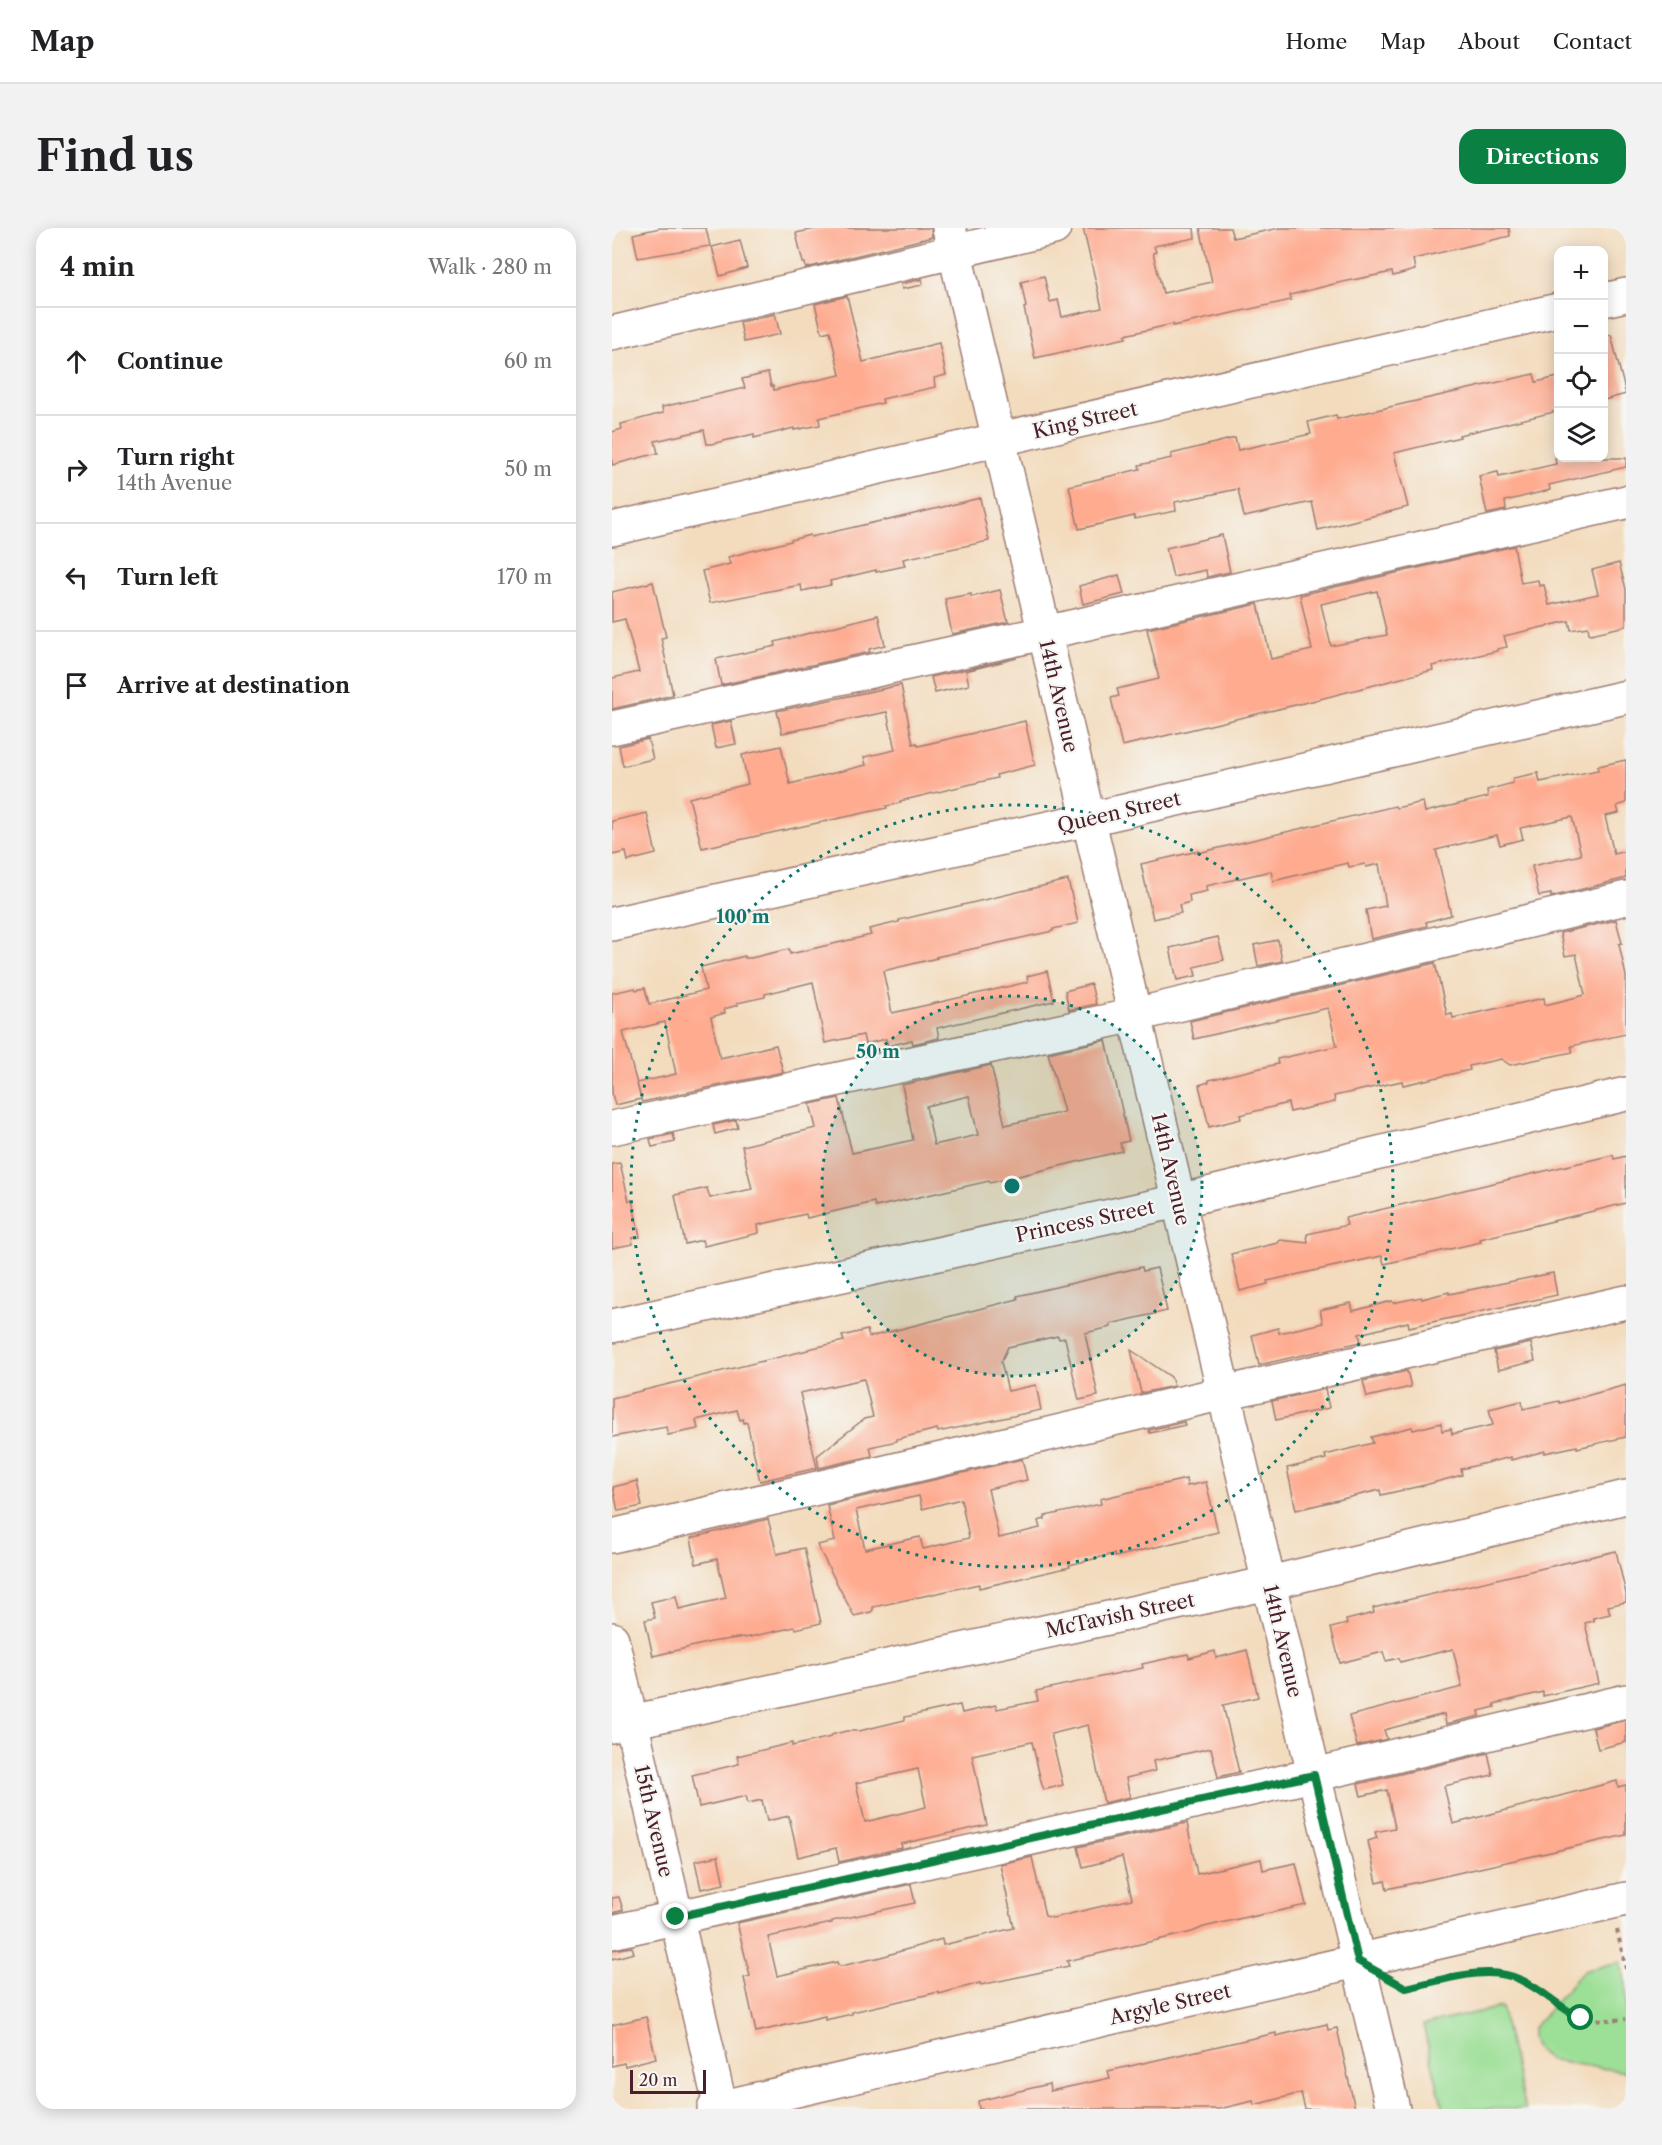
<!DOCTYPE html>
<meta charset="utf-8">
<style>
body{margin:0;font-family:"Libre Caslon Text",serif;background:#f2f2f2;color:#202124}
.controls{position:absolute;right:18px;top:18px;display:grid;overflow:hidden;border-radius:12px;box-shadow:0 3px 15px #0003}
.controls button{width:54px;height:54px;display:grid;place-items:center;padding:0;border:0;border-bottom:2px solid #e0e0e0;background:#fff;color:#202124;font:30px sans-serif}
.scale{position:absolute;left:18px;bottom:15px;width:76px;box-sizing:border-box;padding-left:6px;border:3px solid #4a1f2b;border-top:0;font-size:16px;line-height:21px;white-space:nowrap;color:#4a1f2b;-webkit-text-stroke:4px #f6f6f2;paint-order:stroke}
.stop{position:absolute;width:18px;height:18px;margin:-14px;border:4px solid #0b8043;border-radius:50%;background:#fff}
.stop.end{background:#0b8043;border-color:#fff;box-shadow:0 2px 6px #0008}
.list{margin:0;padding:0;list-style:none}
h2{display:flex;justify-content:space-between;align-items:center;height:78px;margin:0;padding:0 24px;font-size:26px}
h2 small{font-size:20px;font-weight:400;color:#757577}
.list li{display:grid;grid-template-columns:39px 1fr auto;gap:18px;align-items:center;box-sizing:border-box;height:108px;padding:0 24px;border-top:2px solid #e0e0e0}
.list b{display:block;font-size:22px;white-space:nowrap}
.list p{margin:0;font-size:20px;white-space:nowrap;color:#757577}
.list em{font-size:20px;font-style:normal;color:#757577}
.icon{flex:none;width:33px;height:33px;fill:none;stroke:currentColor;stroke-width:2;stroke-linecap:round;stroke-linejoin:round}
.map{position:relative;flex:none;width:1014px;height:1881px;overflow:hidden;border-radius:18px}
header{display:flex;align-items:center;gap:36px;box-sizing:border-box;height:84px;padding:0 30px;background:#fff;border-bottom:2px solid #e0e0e0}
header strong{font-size:28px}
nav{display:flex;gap:33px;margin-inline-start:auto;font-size:21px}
.intro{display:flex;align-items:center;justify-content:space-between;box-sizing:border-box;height:144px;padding:0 36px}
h1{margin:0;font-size:42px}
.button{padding:15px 27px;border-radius:18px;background:#0b8043;color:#fff;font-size:21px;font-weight:700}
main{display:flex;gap:36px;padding:0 36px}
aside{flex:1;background:#fff;border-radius:18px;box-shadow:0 3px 15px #0003}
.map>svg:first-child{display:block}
.green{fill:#9cdf96;stroke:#737f60;stroke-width:1.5}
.building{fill:#feab90;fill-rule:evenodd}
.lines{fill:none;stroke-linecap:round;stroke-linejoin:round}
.minor-casing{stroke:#9e7e74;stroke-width:36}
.path{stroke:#9e7e74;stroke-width:4;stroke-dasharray:4.5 4.5;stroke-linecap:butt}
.minor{stroke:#fff;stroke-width:33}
.route{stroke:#0b8043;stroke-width:8}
.ring{fill:none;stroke:#0f766e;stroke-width:3;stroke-dasharray:3 6}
.labels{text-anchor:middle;stroke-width:4.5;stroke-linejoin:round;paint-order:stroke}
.street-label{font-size:20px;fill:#4a1f2b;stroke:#f6f6f2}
.centre{fill:#0f766e;stroke:#f6f6f2;stroke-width:3}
.ring-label{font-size:18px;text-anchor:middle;font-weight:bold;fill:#0f766e;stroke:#f6f6f2;stroke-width:4.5;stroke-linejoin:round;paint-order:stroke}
</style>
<header>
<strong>Map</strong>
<nav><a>Home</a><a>Map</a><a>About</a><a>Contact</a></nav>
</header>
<div class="intro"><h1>Find us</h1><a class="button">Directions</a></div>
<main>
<aside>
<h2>4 min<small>Walk · 280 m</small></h2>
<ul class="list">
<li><svg class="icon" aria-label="ahead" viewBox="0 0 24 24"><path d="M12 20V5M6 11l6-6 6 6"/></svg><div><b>Continue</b></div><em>60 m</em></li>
<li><svg class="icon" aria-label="right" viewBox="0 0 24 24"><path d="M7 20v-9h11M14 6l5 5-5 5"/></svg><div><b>Turn right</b><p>14th Avenue</p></div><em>50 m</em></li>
<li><svg class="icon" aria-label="left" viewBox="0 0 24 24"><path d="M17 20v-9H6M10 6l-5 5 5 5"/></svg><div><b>Turn left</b></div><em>170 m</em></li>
<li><svg class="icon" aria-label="arrive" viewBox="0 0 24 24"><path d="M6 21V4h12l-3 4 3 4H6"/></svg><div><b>Arrive at destination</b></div></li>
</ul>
</aside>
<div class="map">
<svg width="1014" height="1881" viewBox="0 0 1014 1881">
<rect width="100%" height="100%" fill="#f6f6f2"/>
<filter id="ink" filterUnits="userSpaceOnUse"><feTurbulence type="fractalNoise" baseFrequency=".0167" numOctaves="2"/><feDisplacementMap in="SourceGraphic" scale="12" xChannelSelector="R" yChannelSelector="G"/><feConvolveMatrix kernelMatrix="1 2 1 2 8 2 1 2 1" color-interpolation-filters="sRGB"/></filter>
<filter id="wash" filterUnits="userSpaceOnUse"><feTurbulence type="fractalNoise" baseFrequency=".008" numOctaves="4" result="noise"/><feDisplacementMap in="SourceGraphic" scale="24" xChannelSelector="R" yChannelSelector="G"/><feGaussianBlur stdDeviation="1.35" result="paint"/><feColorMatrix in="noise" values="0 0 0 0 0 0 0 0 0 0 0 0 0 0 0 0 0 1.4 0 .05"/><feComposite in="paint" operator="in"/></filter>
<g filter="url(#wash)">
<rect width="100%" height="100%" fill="#f3dcbe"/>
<g class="green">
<path d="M 1008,1734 L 1014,1756 L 1014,1844 L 942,1833 C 927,1827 919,1818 920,1801 L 971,1743 Z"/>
<path d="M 889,1779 L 913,1881 L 831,1881 L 811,1797 Z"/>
</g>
<g id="blocks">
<g class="building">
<path d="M 48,0 L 94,0 L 98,18 L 26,30 L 21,6 Z"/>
<path d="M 208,0 L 319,0 L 320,9 L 194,40 L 193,35 L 191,35 L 184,5 Z"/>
<path d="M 471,0 L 582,0 L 583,10 L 542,18 L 544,24 L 541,25 L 551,65 L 600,54 L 588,0 L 618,0 L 621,10 L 667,0 L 897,0 L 898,8 L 801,31 L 803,42 L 781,48 L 780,44 L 726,55 L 678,67 L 679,72 L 561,98 L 561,96 L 513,107 L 514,110 L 423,130 L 412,80 L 414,79 L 409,54 L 432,48 L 438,74 L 446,72 L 450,89 L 490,80 Z"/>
<path d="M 128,12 L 135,40 L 108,48 L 100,19 Z"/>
<path d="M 310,51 L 311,57 L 290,61 L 289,56 Z"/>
<path d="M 235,68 L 251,134 L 327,115 L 334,147 L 322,150 L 323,159 L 270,171 L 271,175 L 207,190 L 208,197 L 182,202 L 182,200 L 142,210 L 142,206 L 99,216 L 95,216 L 92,202 L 43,213 L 46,225 L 0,237 L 0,204 L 10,201 L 9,196 L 51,185 L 50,179 L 133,160 L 130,151 L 156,145 L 159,158 L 161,158 L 162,162 L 228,147 L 218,103 L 210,105 L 203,76 Z"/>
<path d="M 163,86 L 168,106 L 132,114 L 128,94 Z"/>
<path d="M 999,107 L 1014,166 L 992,172 L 992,108 Z"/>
<path d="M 922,146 L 924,154 L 946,149 L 946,183 L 847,207 L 848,209 L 782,225 L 796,279 L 706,302 L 700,274 L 632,289 L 626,261 L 563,274 L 564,283 L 523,291 L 522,288 L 467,301 L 457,258 L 528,241 L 527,237 L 560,230 L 559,226 L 623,210 L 626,222 L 699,206 L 696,194 L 724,187 L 725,191 Z"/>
<path d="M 943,230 L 1014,230 L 1014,239 L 937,257 L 938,262 L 893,273 L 894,282 L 875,286 L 867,248 L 886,244 L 887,249 L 944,236 Z"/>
<path d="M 368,270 L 377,313 L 291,331 L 293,338 L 264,344 L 264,342 L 218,353 L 219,357 L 190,363 L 189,357 L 98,375 L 90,343 L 118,336 L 116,329 L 179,313 L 179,312 L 198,307 L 199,309 L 273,292 L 273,293 Z"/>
<path d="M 610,307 L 618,344 L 595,349 L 594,342 L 561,349 L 554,320 Z"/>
<path d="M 902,318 L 909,355 L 926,352 L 927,358 L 932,357 L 937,377 L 986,366 L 980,342 L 1007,335 L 1014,361 L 1014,398 L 979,406 L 977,405 L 976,399 L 959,402 L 957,393 L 892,408 L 895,419 L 885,421 L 885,423 L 820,438 L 821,442 L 700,473 L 510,518 L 499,470 L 507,468 L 505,461 L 547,451 L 535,401 L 646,376 L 659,431 L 700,422 L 688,367 ZM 765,363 L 775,407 L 719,418 L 709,376 Z"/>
<path d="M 507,347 L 512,366 L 471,376 L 467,358 Z"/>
<path d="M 41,354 L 54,409 L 49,410 L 61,467 L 0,481 L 0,450 L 27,444 L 13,391 L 0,394 L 0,364 Z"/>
<path d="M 388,362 L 396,394 L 340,406 L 333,371 L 359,366 L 359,369 Z"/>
<path d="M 266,387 L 273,417 L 257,421 L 258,424 L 109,457 L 104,431 L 164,418 L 163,414 Z"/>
<path d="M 405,430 L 354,443 L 357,457 L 323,465 L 319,449 Z"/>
<path d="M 289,457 L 301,516 L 305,515 L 306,518 L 413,493 L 423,537 L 384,547 L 385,550 L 288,573 L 289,575 L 274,578 L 275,580 L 90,620 L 77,570 L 136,556 L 130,527 L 169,518 L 178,556 L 254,537 L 252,529 L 283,522 L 275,484 L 170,505 L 165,483 Z"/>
<path d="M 119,493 L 124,516 L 104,520 L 99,497 Z"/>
<path d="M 36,511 L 41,531 L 11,538 L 7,518 Z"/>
<path d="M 1014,532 L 1014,575 L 1005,578 L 1007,585 L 993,588 L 1002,626 L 1014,623 L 1014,650 L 939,669 L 939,666 L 927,668 L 920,638 L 969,627 L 960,589 L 908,600 L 911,611 L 888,617 L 885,607 L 824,622 L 839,687 L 814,694 L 815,698 L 759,711 L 754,682 L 774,678 L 767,636 L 754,639 L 753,636 L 737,639 L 736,635 L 661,653 L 659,643 L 594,658 L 595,663 L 577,667 L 578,674 L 567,677 L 569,685 L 541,691 L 529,636 L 586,623 L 586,625 L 783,578 L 784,580 L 811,574 L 813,584 L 876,569 L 875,562 L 901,555 L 901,550 L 926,545 L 928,554 L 986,542 L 986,538 Z"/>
<path d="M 35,585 L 44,626 L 16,633 L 14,624 L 0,627 L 0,593 Z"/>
<path d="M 456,652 L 466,695 L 441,701 L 441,703 L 324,729 L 325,730 L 271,743 L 280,785 L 416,754 L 415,748 L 435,743 L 442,773 L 325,800 L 327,810 L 301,816 L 300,812 L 276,818 L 274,811 L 253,816 L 251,807 L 213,815 L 201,754 L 153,766 L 153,769 L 125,775 L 126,777 L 112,781 L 113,785 L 99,789 L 108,830 L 164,817 L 171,844 L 30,874 L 29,871 L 3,877 L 0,866 L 0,765 L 23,760 L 24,762 L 33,760 L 37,776 L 94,762 L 89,739 L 133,728 L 133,730 L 139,730 L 177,721 L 178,726 L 187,724 L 259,707 L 257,701 L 287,694 L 287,692 ZM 53,794 L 64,846 L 25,855 L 29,871 L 11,804 Z"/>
<path d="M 1004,692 L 1010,715 L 1007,716 L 1014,748 L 1014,806 L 959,818 L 961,824 L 898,837 L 889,831 L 857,838 L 858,842 L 831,848 L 791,857 L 790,853 L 722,868 L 723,874 L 678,884 L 676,875 L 628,887 L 629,891 L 597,899 L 587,857 L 597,854 L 597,852 L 666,836 L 665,831 L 725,818 L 716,780 L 582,811 L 578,793 L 823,735 L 835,787 L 840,786 L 841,790 L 932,770 L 933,777 L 973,767 L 964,726 L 953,728 L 948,705 Z"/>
<path d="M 606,709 L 612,732 L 582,739 L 584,748 L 565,752 L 558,720 Z"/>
<path d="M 666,712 L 670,733 L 646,738 L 642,717 Z"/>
<path d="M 479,756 L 484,776 L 457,782 L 453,763 Z"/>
<path d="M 494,812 L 517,913 L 508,915 L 510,923 L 378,955 L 377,953 L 263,979 L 262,974 L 195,990 L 194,986 L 146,997 L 147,1005 L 92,1018 L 90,1012 L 73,1016 L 63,967 L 95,960 L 98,970 L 140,961 L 130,918 L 204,900 L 198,876 L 227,870 L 240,925 L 269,919 L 301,912 L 290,857 L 379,837 L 393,897 L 452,884 L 436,825 ZM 357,868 L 366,907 L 322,917 L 314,878 Z"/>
<path d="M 124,892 L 126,900 L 103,906 L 101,897 Z"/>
<path d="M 61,906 L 63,914 L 40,919 L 38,911 Z"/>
<path d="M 1001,927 L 1002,931 L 1014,928 L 1014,975 L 868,1011 L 869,1014 L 772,1036 L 770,1028 L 655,1053 L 656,1056 L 628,1063 L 619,1026 L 666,1015 L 668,1012 L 696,1015 L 695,1006 L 735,997 L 733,990 Z"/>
<path d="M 8,935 L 17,973 L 20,972 L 28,1009 L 20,1010 L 21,1016 L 0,1020 L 0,936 Z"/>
<path d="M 530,1039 L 531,1043 L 545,1040 L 555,1083 L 498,1096 L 499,1099 L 473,1105 L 486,1168 L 467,1172 L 453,1110 L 447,1111 L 446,1108 L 396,1119 L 389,1134 L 396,1163 L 424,1157 L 429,1182 L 326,1204 L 325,1201 L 285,1211 L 285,1213 L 258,1219 L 260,1228 L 207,1240 L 205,1228 L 252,1191 L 261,1189 L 252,1151 L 188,1165 L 205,1240 L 148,1253 L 135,1194 L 132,1195 L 131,1191 L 128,1192 L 125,1182 L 84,1192 L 86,1201 L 56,1207 L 54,1199 L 0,1209 L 0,1170 L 196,1122 L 196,1121 L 232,1113 L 230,1108 L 255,1102 L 257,1109 L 406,1071 L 405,1068 Z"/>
<path d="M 941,1045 L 945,1067 L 797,1099 L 796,1094 L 747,1106 L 749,1114 L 647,1137 L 640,1107 L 666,1100 L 667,1105 L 711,1095 L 708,1082 L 739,1075 L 741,1083 L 780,1073 L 781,1075 L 809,1069 L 810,1071 L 837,1064 L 837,1066 Z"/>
<path d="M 919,1115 L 923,1133 L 886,1142 L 882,1123 Z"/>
<path d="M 519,1122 L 559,1149 L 562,1158 L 529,1165 Z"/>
<path d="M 795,1143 L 799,1159 L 755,1169 L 751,1153 Z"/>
<path d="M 1014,1157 L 1014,1209 L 965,1220 L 965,1218 L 933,1225 L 933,1223 L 899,1232 L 899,1229 L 849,1241 L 850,1247 L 813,1257 L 769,1267 L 768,1262 L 684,1282 L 675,1240 L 714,1231 L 713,1227 L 761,1215 L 759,1209 L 800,1199 L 801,1202 L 829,1195 L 830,1203 L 839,1201 L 840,1206 L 881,1197 L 877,1181 L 910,1173 L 911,1181 L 947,1173 L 948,1175 Z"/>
<path d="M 713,1161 L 717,1180 L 664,1192 L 660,1173 Z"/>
<path d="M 572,1194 L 573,1197 L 538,1205 L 537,1202 Z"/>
<path d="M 410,1231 L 415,1252 L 376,1261 L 387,1310 L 428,1300 L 426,1293 L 433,1291 L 433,1288 L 489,1276 L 488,1271 L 574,1251 L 575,1258 L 594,1254 L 606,1304 L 503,1329 L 502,1326 L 457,1337 L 458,1339 L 367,1360 L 367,1356 L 261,1379 L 261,1382 L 259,1384 L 242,1388 L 205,1317 L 223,1313 L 215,1277 ZM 307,1268 L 310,1281 L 349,1271 L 357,1310 L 311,1321 L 308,1309 L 253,1321 L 244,1282 Z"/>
<path d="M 25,1253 L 30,1278 L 6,1283 L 1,1259 Z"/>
<path d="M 156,1291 L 165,1326 L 192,1320 L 209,1395 L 184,1401 L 183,1399 L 133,1410 L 132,1409 L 99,1414 L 41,1428 L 33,1392 L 43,1390 L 39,1374 L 64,1368 L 67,1381 L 114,1370 L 105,1331 L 84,1336 L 79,1310 Z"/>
<path d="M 1004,1323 L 1014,1366 L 1014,1374 L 996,1378 L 998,1386 L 981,1390 L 982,1393 L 973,1395 L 987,1455 L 931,1468 L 931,1464 L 882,1476 L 883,1479 L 867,1483 L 868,1488 L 834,1496 L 832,1486 L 772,1502 L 775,1511 L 745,1518 L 737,1488 L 850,1459 L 841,1421 L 788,1434 L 787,1430 L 774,1433 L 771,1424 L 728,1435 L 719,1400 L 735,1396 L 734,1392 L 762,1385 L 761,1380 Z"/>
<path d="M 635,1422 L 646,1469 L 611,1477 L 627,1544 L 606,1549 L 599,1520 L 541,1533 L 543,1543 L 514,1550 L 518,1569 L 492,1575 L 476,1497 L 439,1506 L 451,1557 L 431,1562 L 420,1514 L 360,1527 L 375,1597 L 289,1616 L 290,1620 L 227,1634 L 224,1620 L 186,1629 L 177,1588 L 155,1593 L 150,1572 L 136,1575 L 134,1568 L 87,1579 L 80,1547 L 127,1536 L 125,1528 L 180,1515 L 180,1518 L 219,1509 L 219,1507 L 234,1503 L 247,1503 L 293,1492 L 293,1489 L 348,1477 L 350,1485 L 384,1477 L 385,1481 L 426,1473 L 424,1463 L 531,1440 L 530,1436 L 576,1426 L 577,1430 L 603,1423 L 604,1430 ZM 306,1541 L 314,1579 L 253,1594 L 244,1555 Z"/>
<path d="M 1014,1492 L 1014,1514 L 986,1521 L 981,1500 Z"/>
<path d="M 876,1525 L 881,1547 L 832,1558 L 841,1596 L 1005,1553 L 1006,1559 L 1014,1557 L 1014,1607 L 775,1661 L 773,1653 L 765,1655 L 756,1613 L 765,1610 L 763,1604 L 783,1600 L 775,1562 L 749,1568 L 746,1556 Z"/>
<path d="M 575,1595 L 585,1646 L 649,1631 L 651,1642 L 684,1635 L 694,1677 L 639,1689 L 639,1688 L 592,1699 L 580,1704 L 455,1733 L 457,1738 L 369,1757 L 368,1755 L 327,1766 L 327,1764 L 240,1784 L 240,1786 L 213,1792 L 213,1788 L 144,1804 L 132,1750 L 138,1748 L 125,1695 L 299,1656 L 303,1675 L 220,1693 L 220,1695 L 156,1709 L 165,1748 L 225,1734 L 226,1737 L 229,1738 L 269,1729 L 330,1711 L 331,1717 L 402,1700 L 388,1636 L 420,1629 L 433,1688 L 441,1690 L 520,1671 L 510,1629 L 471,1639 L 466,1619 Z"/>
<path d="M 106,1628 L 112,1656 L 89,1661 L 83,1633 Z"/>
<path d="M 7,1669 L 11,1682 L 0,1685 L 0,1670 Z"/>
<path d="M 20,1719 L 22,1725 L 0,1731 L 0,1722 Z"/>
<path d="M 34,1789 L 44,1830 L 13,1838 L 12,1835 L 0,1838 L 0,1797 Z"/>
<path d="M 715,1796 L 716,1802 L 725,1800 L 743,1881 L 693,1881 L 689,1865 L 642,1877 L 641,1873 L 607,1881 L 367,1881 L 366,1873 L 437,1856 L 438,1863 L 498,1850 L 496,1843 L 664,1805 L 664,1808 Z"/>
</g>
</g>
</g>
<g filter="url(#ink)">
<use href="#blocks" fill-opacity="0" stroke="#9e7e74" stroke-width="1.5"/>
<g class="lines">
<g class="minor-casing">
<g id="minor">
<path d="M 337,0 L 781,1881"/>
<path d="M 992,72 L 1014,67"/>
<path d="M 0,105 L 442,0"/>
<path d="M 0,301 L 946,82"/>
<path d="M 0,500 L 432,405 L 1014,274"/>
<path d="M 0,696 L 477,591 L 1014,469"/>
<path d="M 0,900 L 523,787 L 1014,670"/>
<path d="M 0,1098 L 566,973 L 1014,866"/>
<path d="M 0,1308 L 612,1165 L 1014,1074"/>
<path d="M 0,1411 L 109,1881"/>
<path d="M 0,1498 L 657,1355 L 1014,1269"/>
<path d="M 0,1704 L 702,1547 L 1014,1473"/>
<path d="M 102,1881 L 1014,1671"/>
</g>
</g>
<g class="path">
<path d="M 1005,1702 L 1014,1741"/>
<path d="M 784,1754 L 794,1760 C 825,1753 863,1740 895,1747 C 909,1750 920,1759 932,1767 C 961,1788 978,1795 1014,1791"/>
</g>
<use href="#minor" class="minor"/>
</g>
</g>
<g class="lines" filter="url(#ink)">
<path class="route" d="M 64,1689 L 702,1547 L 746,1733 L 794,1760 C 829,1753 875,1735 909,1752 C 931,1762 947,1780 969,1790"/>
</g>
<circle cx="400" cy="958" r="190" fill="#0f766e" fill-opacity=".12"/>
<g class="ring">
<circle cx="400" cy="958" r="190"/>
<circle cx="400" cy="958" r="381"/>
</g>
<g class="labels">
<g class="street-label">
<text transform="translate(473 192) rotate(-13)" y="7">King Street</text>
<text transform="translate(447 468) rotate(77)" y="7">14th Avenue</text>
<text transform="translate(507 584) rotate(-13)" y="7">Queen Street</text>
<text transform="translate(559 941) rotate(77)" y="7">14th Avenue</text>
<text transform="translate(473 993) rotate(-12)" y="7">Princess Street</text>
<text transform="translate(508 1387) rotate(-12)" y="7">McTavish Street</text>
<text transform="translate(671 1413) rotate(77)" y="7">14th Avenue</text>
<text transform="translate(42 1593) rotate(77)" y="7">15th Avenue</text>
<text transform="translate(558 1776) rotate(-13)" y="7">Argyle Street</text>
</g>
</g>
<circle cx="400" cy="958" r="9" class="centre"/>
<g class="ring-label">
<text x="131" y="695">100 m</text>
<text x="266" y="830">50 m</text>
</g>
</svg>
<div class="controls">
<button>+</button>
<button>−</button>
<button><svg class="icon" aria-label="locate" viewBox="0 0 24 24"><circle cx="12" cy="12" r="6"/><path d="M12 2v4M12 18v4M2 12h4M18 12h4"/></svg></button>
<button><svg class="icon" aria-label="layers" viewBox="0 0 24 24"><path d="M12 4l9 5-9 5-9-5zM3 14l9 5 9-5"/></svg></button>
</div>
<div class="scale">20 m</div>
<div class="stop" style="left:969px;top:1790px"></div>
<div class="stop end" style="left:64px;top:1689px"></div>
</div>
</main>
